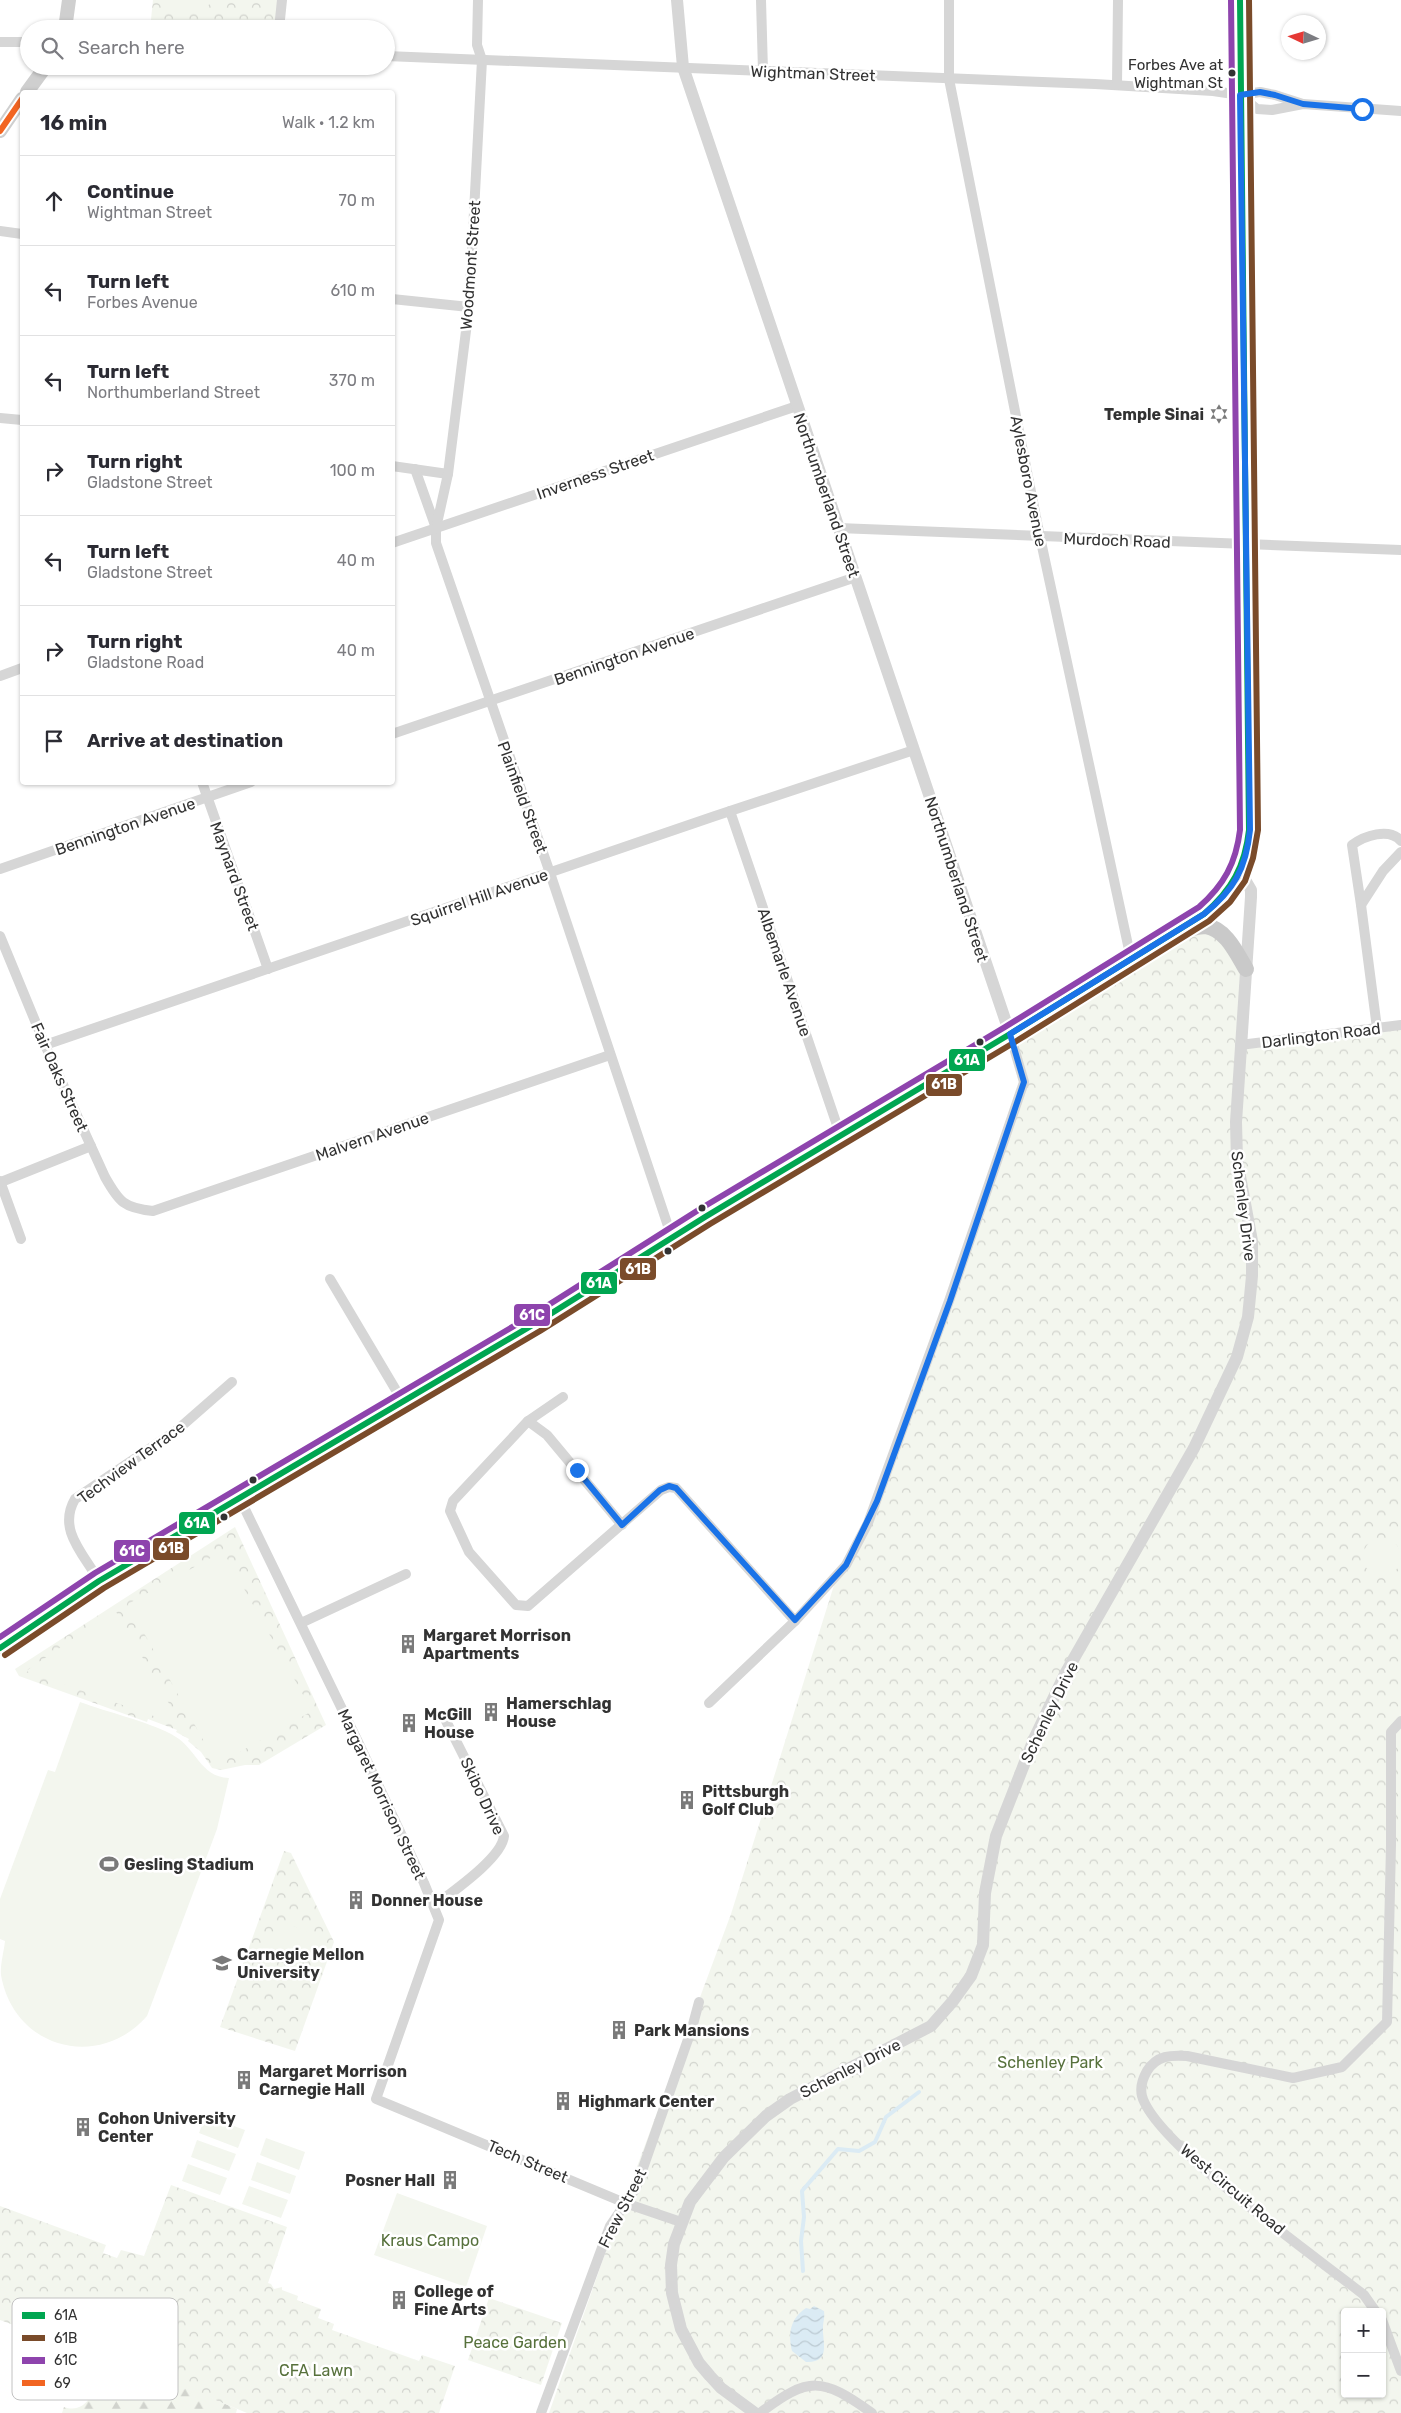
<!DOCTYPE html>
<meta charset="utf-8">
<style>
body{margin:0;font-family:Rubik,sans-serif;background:#f2f2f3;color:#2b2b33}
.controls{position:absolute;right:15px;bottom:15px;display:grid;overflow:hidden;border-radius:5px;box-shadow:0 1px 4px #0004}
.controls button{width:45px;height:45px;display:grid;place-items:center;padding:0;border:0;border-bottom:1px solid #e1e1e2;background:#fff;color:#2b2b33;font:25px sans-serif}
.compass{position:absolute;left:1281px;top:15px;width:45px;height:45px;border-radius:50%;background:#fff;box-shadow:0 1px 4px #0004;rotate:274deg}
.stop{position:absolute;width:15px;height:15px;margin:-11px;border:4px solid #1a73e8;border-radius:50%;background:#fff}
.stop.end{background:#1a73e8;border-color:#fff;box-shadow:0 1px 5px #0008}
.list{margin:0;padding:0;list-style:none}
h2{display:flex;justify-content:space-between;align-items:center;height:65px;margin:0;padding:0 20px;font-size:21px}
h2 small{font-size:16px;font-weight:400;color:#7c7c81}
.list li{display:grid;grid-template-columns:32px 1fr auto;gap:15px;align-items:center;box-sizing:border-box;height:90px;padding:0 20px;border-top:1px solid #e1e1e2}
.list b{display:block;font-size:19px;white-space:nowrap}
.list p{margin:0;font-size:16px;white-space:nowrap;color:#7c7c81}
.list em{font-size:16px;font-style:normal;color:#7c7c81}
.icon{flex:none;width:28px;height:28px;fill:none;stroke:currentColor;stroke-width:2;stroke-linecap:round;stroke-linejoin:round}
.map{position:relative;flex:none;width:1401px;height:2413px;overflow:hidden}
.search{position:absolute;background:#fff;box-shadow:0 1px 4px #0004;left:20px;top:20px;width:375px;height:55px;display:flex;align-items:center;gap:12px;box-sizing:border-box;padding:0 18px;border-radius:28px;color:#7c7c81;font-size:19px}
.panel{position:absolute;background:#fff;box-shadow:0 1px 4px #0004;left:20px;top:90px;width:375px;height:695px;border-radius:5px}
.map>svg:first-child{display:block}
.forest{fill:url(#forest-firs)}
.park{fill:url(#park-crowns);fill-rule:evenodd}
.garden{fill:#f3f6ee}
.water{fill:url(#water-waves)}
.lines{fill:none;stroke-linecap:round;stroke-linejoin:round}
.stream{stroke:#dbebf4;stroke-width:4}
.minor{stroke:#d6d6d6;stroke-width:10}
.tertiary{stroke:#d6d6d6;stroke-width:12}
.secondary{stroke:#cfcfcf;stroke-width:14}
.primary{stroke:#c9c9c9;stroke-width:16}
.bus-1-casing{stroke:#fff;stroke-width:10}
.bus-2-casing{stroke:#fff;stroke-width:10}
.bus-3-casing{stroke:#fff;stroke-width:10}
.bus-4-casing{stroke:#fff;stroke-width:10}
.bus-1{stroke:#00a651;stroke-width:6}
.bus-2{stroke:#7a4b2a;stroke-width:6}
.bus-3{stroke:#8e44ad;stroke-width:6}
.bus-4{stroke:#f26522;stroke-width:6}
.route{stroke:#1a73e8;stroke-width:6}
.bus-dot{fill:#323232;stroke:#fff;stroke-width:2}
.labels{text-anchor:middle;stroke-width:5;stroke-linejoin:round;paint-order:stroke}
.bus-label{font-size:15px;fill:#323232;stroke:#fff;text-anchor:end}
.street-label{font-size:16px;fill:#323232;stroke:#fff}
.poi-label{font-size:16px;font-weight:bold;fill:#323232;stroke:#fff;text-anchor:start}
.park-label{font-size:16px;fill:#57713c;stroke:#fff}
.key{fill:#fff;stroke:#c2c2c2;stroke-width:1}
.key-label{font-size:14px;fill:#323232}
.line-badge{stroke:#fff;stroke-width:2}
.badge-label{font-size:14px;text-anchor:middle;font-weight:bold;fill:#fff}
</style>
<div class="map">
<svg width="1401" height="2413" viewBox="0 0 1401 2413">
<defs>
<pattern id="forest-firs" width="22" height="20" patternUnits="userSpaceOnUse" patternTransform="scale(1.25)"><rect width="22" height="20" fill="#f3f6ee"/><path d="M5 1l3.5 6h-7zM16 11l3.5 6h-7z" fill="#d1d3cd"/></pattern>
<pattern id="park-crowns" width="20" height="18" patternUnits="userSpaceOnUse" patternTransform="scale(1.25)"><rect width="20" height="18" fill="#f3f6ee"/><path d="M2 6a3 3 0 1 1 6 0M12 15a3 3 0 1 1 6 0" fill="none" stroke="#d1d3cd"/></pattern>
<pattern id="water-waves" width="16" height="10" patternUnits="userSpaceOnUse" patternTransform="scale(1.25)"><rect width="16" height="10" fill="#dbebf4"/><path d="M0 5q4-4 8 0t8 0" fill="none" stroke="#bccad2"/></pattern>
</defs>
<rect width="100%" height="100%" fill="#fff"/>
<path class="forest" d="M 135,2373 C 172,2376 203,2395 237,2409 L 236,2413 L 62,2413 L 64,2407 C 81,2413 92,2400 94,2384 Z"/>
<g class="park">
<path d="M 153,0 L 282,0 L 279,29 L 150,29 Z"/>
<path d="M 1206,926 L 1246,969 L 1241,1044 L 1401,1025 L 1401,2413 L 549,2413 L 613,2231 L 731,1914 L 840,1566 L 877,1501 L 1024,1082 L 1010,1034 L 1177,930 ZM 1345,2312 L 1382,2312 L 1382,2394 L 1345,2394 Z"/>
<path d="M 235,1527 L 326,1725 L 259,1765 L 245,1765 L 221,1770 L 212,1768 L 201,1752 L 188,1741 L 189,1739 L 176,1732 L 177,1730 L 148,1719 L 147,1722 L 19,1676 L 15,1669 Z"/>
<path d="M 284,1851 L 291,1853 L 334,1942 L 295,2051 L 220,2027 Z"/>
<path d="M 171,2185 L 287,2227 L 268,2283 L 271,2284 L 274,2289 L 282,2287 L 282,2290 L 298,2296 L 297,2300 L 321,2309 L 318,2318 L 334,2324 L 332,2330 L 419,2361 L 422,2355 L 455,2366 L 439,2413 L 247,2413 L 155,2375 L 135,2373 L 94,2384 L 89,2367 L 81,2361 L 87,2342 L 72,2337 L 69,2345 L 0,2320 L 0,2206 L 106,2245 L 103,2253 L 117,2258 L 121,2250 L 144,2256 Z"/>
<path d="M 489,2298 L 562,2323 L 541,2385 L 468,2360 Z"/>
</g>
<g class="garden">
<path d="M 162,0 L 212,0 L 204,12 L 167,11 Z"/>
<circle cx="1382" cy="1557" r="19"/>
<path d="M 223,1551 L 312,1711 L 217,1765 L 128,1604 Z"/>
<path d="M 115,1610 L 182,1726 L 26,1671 Z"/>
<path d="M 80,1702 C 107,1712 146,1721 171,1734 C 197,1747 199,1777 229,1778 L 217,1829 L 147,2016 C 99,2071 14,2049 1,1975 C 0,1965 4,1951 5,1941 L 0,1939 L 0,1899 L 48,1770 L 55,1772 Z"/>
<path d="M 283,1922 L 322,1937 L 315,1958 L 275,1944 Z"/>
<path d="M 206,2116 L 245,2130 L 238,2148 L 199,2133 Z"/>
<path d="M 266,2138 L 305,2152 L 299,2170 L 260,2155 Z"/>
<path d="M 197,2140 L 236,2154 L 229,2171 L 191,2157 Z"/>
<path d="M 257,2162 L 296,2176 L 290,2194 L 251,2180 Z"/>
<path d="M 188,2164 L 227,2178 L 220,2195 L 182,2181 Z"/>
<path d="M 249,2186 L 288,2200 L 281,2218 L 242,2204 Z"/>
<path d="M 397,2193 L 487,2226 L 466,2287 L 374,2255 Z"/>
</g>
<path class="water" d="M 814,2306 L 824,2311 C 825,2318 823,2322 823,2328 C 822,2341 832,2363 806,2362 L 792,2351 C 788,2333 790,2319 806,2308 L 810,2309 Z"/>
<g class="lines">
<path class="stream" d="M 803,2271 L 801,2241 L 804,2217 L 802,2191 L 838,2149 L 859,2151 L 875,2142 L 886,2117 L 919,2092"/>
<g class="minor">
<path d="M 761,0 L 763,71"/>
<path d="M 949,0 L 949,79 L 1040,537 L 1131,959"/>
<path d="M 279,29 L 282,0"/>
<path d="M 0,42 L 29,42"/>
<path d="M 386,56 L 1095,84 L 1213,91 L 1240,95 L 1260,92 L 1275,95 L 1303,104"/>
<path d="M 1117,85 L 1118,0"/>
<path d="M 1240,95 L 1257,109 L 1272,110 L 1303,104 L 1401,111"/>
<path d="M 0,231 L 22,234"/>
<path d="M 392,299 L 469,307"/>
<path d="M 0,418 L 22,420"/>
<path d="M 392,466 L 448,474"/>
<path d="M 415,469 L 436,528 L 436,543 L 550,873 L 672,1238"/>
<path d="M 436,528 L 448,474 L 469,307 L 482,60 L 477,45 L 478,0"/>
<path d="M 838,528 L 1401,550"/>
<path d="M 392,543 L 797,406"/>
<path d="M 0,676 L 22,668"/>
<path d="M 392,734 L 856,577"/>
<path d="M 202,782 L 268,969"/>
<path d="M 730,811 L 840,1134"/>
<path d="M 1401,841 C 1389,827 1364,836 1352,845 L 1361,905 L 1383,871 L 1401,852"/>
<path d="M 0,869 L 251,782"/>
<path d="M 1361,905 L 1377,1028"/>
<path d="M 0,936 L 45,1045 L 105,1177 C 119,1202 124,1208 153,1211 L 610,1055"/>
<path d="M 45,1045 L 715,816 L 914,750"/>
<path d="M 1240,1045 L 1401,1025"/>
<path d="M 0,1181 L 21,1239"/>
<path d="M 1,1182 L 91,1146"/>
<path d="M 330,1279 L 403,1402"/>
<path d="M 563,1397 L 528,1421 L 453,1501 L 450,1511 L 469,1552 L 516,1605 L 528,1606 L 661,1490 L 669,1487 L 676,1488 L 795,1621"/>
<path d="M 528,1421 L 547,1435 L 622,1525"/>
<path d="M 240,1499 L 359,1744 L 424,1883 L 439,1920 L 376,2099 L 625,2203 L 681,2222"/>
<path d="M 99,1581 C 84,1554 57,1530 75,1499 L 176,1431 L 232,1382"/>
<path d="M 301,1623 L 406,1574"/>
<path d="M 709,1703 L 795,1621 L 846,1565 L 868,1523 L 949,1301 L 1024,1082 L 1010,1034"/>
<path d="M 434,1906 C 452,1892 502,1858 504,1836 L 445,1719"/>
<path d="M 1376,2312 L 1364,2295 C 1319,2259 1155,2144 1142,2096 C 1140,2088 1143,2078 1147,2071 C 1157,2055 1171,2055 1187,2056 L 1293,2078 L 1342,2067 L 1387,2022 L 1391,1845 L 1391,1732 L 1401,1721"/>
<path d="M 1382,2320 L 1401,2371"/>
<path d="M 541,2413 L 610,2226 L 636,2188 L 692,2028 L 699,2002"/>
<path d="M 760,2413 C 809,2376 822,2377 872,2413"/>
</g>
<g class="tertiary">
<path d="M 677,0 L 683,67 L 1010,1034"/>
<path d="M 755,2413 L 721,2388 L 710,2376 L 699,2363 L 681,2329 L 672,2293 L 671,2265 L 674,2244 L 690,2202 L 724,2157 L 766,2116 L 790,2099 L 931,2026 L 953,2001 L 971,1976 L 983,1945 L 985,1893 L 996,1836 L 1034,1739 L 1065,1674 L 1194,1448 L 1237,1357 L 1248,1317 L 1252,1276 L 1252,1241 L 1237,1160 L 1236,1122 L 1251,897 L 1251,890 L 1241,873"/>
</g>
<g class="secondary">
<path d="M 65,29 L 69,0"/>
<path d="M 27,92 L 46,66"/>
<path d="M 0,131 L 22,99"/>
</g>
<g class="primary">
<path d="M 1182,930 C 1189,929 1199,926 1206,926 C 1226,929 1237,954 1246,969"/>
<path d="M 0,1648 L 99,1581 L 536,1323 L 705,1217 L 1010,1034 L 1204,914 C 1234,890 1246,869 1249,830 L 1240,0"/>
</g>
<g class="bus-1-casing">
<path id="bus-1" d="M 0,1648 L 99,1581 L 536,1323 L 705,1217 L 1010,1034 L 1204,914 C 1232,890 1245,866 1249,830 L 1240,0"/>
</g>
<g class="bus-2-casing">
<path id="bus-2" d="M 5,1655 L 104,1588 L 540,1331 L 710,1224 L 1015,1042 L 1209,921 L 1230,902 L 1245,881 L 1253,858 L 1258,830 L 1249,0"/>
</g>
<g class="bus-3-casing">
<path id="bus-3" d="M 0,1637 L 95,1573 L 531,1316 L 700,1209 L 1005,1027 L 1199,907 C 1224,885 1236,863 1240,830 L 1231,0"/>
</g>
<g class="bus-4-casing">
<path id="bus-4" d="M 0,131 L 22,99"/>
</g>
<use href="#bus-1" class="bus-1"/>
<use href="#bus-2" class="bus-2"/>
<use href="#bus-3" class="bus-3"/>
<use href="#bus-4" class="bus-4"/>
</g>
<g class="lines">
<path class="route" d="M 577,1470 L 622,1525 L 660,1490 L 669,1486 L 676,1488 L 795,1620 L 846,1565 L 877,1501 L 950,1301 L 1024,1082 L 1010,1034 L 1204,914 C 1234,890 1246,869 1250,830 L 1240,95 L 1260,92 L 1275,95 L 1303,104 L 1362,109"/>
</g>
<defs>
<g id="synagogue-bare" transform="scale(1.5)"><path d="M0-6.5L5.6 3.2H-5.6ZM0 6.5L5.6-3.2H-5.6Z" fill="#7a7a7a" stroke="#fff" stroke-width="2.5" paint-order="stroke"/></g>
<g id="building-bare" transform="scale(1.5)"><path d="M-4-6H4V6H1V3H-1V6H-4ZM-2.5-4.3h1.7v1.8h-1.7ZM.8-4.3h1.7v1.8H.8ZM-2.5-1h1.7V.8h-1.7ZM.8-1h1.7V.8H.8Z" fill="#7a7a7a" stroke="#fff" stroke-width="2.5" paint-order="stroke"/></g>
<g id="stadium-bare" transform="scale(1.5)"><path d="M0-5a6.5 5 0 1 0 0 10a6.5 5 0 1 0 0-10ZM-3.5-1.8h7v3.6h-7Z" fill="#7a7a7a" stroke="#fff" stroke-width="2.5" paint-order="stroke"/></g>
<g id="university-bare" transform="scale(1.5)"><path d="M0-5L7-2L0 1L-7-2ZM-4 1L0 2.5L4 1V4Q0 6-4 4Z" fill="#7a7a7a" stroke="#fff" stroke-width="2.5" paint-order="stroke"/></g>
</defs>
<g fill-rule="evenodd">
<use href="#synagogue-bare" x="1219" y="414"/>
<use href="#building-bare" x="408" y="1644"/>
<use href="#building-bare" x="491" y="1712"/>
<use href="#building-bare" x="409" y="1723"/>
<use href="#building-bare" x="687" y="1800"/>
<use href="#stadium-bare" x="109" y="1864"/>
<use href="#building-bare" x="356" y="1900"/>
<use href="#university-bare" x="222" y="1963"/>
<use href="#building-bare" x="619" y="2030"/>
<use href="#building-bare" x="244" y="2080"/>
<use href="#building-bare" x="563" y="2101"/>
<use href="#building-bare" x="83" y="2127"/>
<use href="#building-bare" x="450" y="2180"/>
<use href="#building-bare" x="399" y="2300"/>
</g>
<g class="bus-dot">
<circle cx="1232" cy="73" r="4.5"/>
<circle cx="980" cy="1042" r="4.5"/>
<circle cx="702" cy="1208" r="4.5"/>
<circle cx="668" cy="1251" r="4.5"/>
<circle cx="253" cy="1480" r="4.5"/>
<circle cx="224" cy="1517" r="4.5"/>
</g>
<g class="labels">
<g class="bus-label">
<text x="1223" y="70">Forbes Ave at<tspan x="1223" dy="18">Wightman St</tspan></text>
</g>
<g class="street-label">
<text transform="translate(813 73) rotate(2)" y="6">Wightman Street</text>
<text transform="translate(470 265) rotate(-86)" y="6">Woodmont Street</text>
<text transform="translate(595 474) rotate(-19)" y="6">Inverness Street</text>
<text transform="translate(1029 481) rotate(79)" y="6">Aylesboro Avenue</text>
<text transform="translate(827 495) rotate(71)" y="6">Northumberland Street</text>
<text transform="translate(1117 540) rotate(2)" y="6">Murdoch Road</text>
<text transform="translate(624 656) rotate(-19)" y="6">Bennington Avenue</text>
<text transform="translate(523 797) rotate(70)" y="6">Plainfield Street</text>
<text transform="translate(125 826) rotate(-19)" y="6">Bennington Avenue</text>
<text transform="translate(235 876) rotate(70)" y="6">Maynard Street</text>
<text transform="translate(957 879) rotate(72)" y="6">Northumberland Street</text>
<text transform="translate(479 897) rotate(-19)" y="6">Squirrel Hill Avenue</text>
<text transform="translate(785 972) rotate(71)" y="6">Albemarle Avenue</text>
<text transform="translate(1321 1035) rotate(-7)" y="6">Darlington Road</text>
<text transform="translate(60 1077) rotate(66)" y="6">Fair Oaks Street</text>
<text transform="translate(372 1136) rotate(-19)" y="6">Malvern Avenue</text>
<text transform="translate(1244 1206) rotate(83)" y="6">Schenley Drive</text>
<text transform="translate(131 1462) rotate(-36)" y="6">Techview Terrace</text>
<text transform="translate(1049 1712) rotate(-64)" y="6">Schenley Drive</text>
<text transform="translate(382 1794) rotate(65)" y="6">Margaret Morrison Street</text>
<text transform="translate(483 1796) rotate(65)" y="6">Skibo Drive</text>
<text transform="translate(850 2068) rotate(-27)" y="6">Schenley Drive</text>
<text transform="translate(528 2161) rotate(23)" y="6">Tech Street</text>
<text transform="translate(1233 2189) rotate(40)" y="6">West Circuit Road</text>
<text transform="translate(622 2208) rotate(-63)" y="6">Frew Street</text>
</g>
<g class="poi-label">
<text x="1204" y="420" text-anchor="end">Temple Sinai</text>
<text x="423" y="1641">Margaret Morrison<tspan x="423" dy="18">Apartments</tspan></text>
<text x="506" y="1709">Hamerschlag<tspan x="506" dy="18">House</tspan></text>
<text x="424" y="1720">McGill<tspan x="424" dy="18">House</tspan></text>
<text x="702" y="1797">Pittsburgh<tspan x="702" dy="18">Golf Club</tspan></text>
<text x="124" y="1870">Gesling Stadium</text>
<text x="371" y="1906">Donner House</text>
<text x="237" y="1960">Carnegie Mellon<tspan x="237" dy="18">University</tspan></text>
<text x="634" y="2036">Park Mansions</text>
<text x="259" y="2077">Margaret Morrison<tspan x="259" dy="18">Carnegie Hall</tspan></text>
<text x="578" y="2107">Highmark Center</text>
<text x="98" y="2124">Cohon University<tspan x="98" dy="18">Center</tspan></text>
<text x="435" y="2186" text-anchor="end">Posner Hall</text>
<text x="414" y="2297">College of<tspan x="414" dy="18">Fine Arts</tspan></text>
</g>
<g class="park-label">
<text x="1050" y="2068">Schenley Park</text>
<text x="430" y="2246">Kraus Campo</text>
<text x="515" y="2348">Peace Garden</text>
<text x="316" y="2376">CFA Lawn</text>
</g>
</g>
<rect x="12" y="2298" width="166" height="102" rx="8" class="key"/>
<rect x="22" y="2312" width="23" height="7" fill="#00a651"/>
<rect x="22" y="2335" width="23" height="6" fill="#7a4b2a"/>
<rect x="22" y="2357" width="23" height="7" fill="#8e44ad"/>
<rect x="22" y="2380" width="23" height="6" fill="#f26522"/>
<g class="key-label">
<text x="54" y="2320">61A</text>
<text x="54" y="2343">61B</text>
<text x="54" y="2365">61C</text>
<text x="54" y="2388">69</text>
</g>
<g class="line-badge">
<rect x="948" y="1048" width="38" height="24" rx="5" fill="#00a651"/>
<rect x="925" y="1073" width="38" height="24" rx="5" fill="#7a4b2a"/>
<rect x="619" y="1257" width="38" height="24" rx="5" fill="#7a4b2a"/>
<rect x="580" y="1271" width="38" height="24" rx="5" fill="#00a651"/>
<rect x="513" y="1303" width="38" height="24" rx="5" fill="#8e44ad"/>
<rect x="178" y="1511" width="38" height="24" rx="5" fill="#00a651"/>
<rect x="152" y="1537" width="38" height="24" rx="5" fill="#7a4b2a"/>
<rect x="113" y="1539" width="38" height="24" rx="5" fill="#8e44ad"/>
</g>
<g class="badge-label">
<text x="967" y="1065">61A</text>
<text x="944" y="1089">61B</text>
<text x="638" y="1274">61B</text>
<text x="599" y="1288">61A</text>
<text x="532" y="1320">61C</text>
<text x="197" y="1528">61A</text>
<text x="171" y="1553">61B</text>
<text x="132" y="1556">61C</text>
</g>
</svg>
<div class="controls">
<button>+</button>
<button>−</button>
</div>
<svg class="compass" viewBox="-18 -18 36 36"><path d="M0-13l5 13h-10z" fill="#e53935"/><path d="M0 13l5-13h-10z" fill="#7c7c81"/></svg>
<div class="stop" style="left:1362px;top:109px"></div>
<div class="stop end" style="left:577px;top:1470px"></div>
<div class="search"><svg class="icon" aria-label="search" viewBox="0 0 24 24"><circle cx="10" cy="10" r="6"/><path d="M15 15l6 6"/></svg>Search here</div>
<section class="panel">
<h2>16 min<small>Walk · 1.2 km</small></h2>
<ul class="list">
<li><svg class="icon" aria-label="ahead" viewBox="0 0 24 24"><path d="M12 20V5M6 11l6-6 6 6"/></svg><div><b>Continue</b><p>Wightman Street</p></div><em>70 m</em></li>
<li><svg class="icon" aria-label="left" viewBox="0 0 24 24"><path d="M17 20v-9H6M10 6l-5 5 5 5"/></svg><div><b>Turn left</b><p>Forbes Avenue</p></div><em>610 m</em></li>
<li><svg class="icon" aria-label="left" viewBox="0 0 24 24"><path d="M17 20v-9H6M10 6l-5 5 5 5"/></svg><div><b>Turn left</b><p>Northumberland Street</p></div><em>370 m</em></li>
<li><svg class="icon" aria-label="right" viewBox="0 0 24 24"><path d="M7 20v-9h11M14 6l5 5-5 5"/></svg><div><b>Turn right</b><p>Gladstone Street</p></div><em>100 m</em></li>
<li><svg class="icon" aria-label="left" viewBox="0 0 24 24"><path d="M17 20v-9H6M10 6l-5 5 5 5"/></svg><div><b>Turn left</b><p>Gladstone Street</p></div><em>40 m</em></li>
<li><svg class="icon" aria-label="right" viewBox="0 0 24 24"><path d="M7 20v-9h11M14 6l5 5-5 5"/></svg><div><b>Turn right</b><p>Gladstone Road</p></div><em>40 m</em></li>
<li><svg class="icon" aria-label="arrive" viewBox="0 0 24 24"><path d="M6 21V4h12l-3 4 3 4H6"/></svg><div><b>Arrive at destination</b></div></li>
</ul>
</section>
</div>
